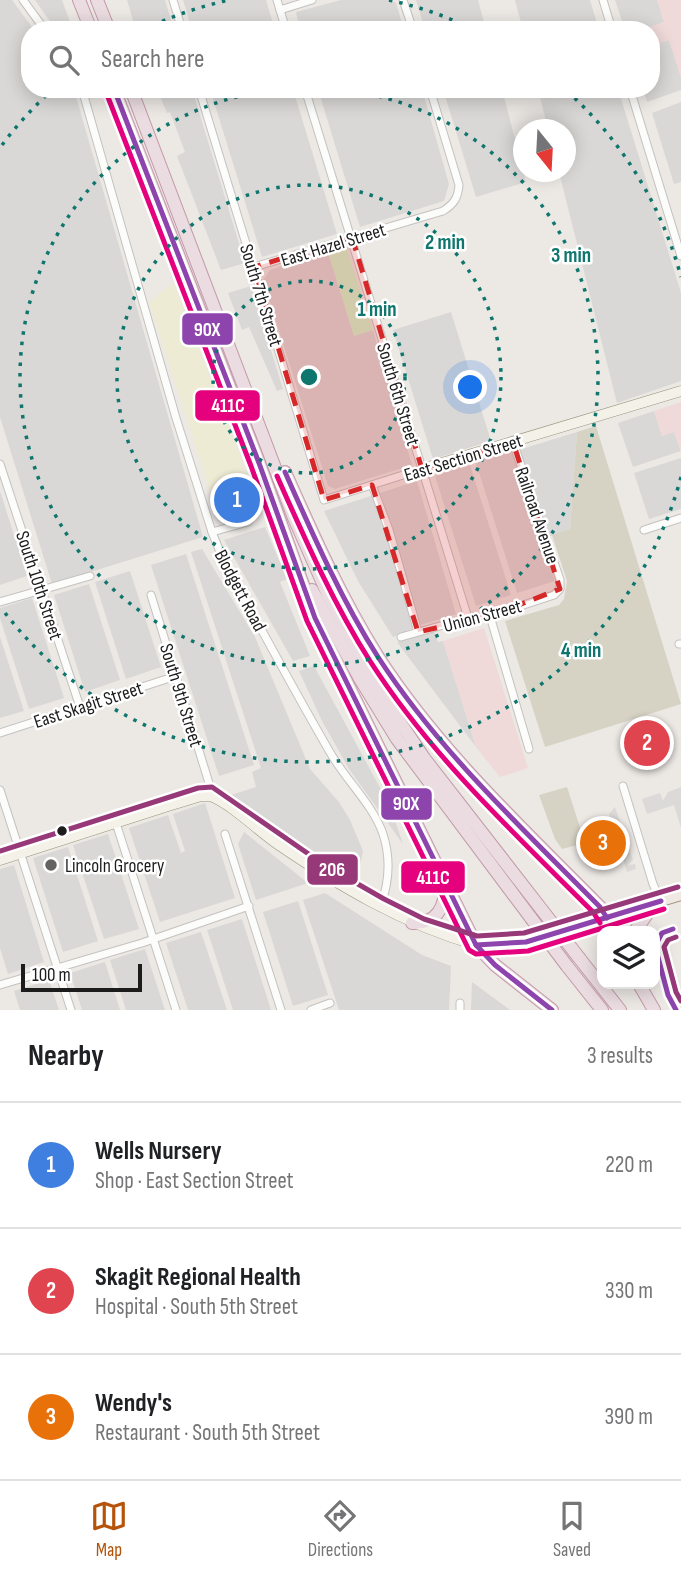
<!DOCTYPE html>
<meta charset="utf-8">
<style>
body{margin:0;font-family:"Sofia Sans Condensed",sans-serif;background:#f2f2f2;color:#202124}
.controls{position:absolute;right:21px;bottom:21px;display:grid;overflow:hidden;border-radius:14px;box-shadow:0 4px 18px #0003}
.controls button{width:63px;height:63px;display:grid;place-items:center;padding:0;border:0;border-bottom:2px solid #e0e0e0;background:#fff;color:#202124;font:35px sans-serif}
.compass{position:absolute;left:513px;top:119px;width:63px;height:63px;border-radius:50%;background:#fff;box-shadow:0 4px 18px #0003;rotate:162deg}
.scale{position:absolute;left:21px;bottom:18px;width:121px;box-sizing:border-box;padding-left:7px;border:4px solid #1c1c1c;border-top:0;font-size:19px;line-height:24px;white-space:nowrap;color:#1c1c1c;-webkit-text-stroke:5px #fff;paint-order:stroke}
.you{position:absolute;left:471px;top:388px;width:24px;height:24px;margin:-18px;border:5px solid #fff;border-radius:50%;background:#1a73e8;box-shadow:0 0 0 10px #1a73e833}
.badge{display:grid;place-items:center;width:46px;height:46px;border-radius:50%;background:#b45309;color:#fff;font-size:23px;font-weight:700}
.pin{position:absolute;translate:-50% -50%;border:4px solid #fff;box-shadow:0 2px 7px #0006}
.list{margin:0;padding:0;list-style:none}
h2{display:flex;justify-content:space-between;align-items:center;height:91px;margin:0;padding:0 28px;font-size:30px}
h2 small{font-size:23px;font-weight:400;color:#757577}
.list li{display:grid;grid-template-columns:46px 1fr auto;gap:21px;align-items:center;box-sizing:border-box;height:126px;padding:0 28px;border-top:2px solid #e0e0e0}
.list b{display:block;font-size:26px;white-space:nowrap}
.list p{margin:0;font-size:23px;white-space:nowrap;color:#757577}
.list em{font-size:23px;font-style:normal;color:#757577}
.icon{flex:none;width:38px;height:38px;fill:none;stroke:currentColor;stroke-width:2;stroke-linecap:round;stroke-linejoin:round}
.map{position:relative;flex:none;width:681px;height:1010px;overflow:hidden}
.search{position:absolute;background:#fff;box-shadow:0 4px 18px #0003;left:21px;right:21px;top:21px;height:77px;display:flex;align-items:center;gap:18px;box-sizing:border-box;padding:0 24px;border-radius:28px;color:#757577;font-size:26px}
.sheet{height:469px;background:#fff}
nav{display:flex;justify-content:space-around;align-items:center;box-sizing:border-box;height:98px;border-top:2px solid #e0e0e0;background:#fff;font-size:19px;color:#757577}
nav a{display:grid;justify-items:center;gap:4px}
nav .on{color:#b45309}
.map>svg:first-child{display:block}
.residential{fill:#dad8d6}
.commercial{fill:#efd9d9}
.construction{fill:#d6d3c5}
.farmland{fill:#eeebd5}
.park{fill:#d0f4cc}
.parking{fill:#dcdad8}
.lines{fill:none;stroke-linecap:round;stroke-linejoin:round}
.street-casing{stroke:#c4c2c0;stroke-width:9}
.secondary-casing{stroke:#96947c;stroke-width:11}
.primary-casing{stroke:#a19381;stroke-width:12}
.highway-casing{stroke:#c399a9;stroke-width:14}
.street{stroke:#fcfcfb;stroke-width:7}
.secondary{stroke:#f4f2e8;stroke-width:10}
.primary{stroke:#f0e9e3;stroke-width:10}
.highway{stroke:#eadce0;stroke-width:12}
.highway-bridge-casing{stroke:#c399a9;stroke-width:14;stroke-linecap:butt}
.highway-bridge{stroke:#eadce0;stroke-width:12}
.bus-1-casing{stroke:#fff;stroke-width:10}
.bus-2-casing{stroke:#fff;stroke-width:10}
.bus-3-casing{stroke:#fff;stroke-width:10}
.bus-1{stroke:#8e44ad;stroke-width:5}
.bus-2{stroke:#e5007d;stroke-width:5}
.bus-3{stroke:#973978;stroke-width:5}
.marked{fill:#d62828;fill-opacity:0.2;stroke:#d62828;stroke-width:5;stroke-dasharray:14 9;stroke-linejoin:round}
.ring{fill:none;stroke:#0f766e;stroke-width:3.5;stroke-dasharray:3.5 7}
.bus-dot{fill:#1c1c1c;stroke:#fff;stroke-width:2.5}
.poi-dot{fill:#656362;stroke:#fff;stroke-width:2.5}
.labels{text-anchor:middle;stroke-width:5;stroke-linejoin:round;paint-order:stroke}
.street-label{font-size:19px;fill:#1c1c1c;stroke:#fff}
.poi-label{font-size:19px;fill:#1c1c1c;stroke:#fff;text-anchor:start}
.centre{fill:#0f766e;stroke:#fff;stroke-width:3.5}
.ring-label{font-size:21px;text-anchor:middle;font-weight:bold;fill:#0f766e;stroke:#fff;stroke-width:5;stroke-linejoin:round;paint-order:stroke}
.line-badge{stroke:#fff;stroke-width:2.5}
.badge-label{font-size:19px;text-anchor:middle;font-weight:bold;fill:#fff}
</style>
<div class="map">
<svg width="681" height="1010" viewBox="0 0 681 1010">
<rect width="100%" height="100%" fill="#ece8e4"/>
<g class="residential">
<path d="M 0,0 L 12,0 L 34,30 L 30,30 L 30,89 L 72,89 L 77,100 L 203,537 L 52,584 L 0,417 Z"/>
<path d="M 35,0 L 62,0 L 73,30 L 56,30 Z"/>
<path d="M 127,0 L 165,0 L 174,30 L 136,30 Z"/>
<path d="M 183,0 L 266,0 L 275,30 L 192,30 Z"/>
<path d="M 341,0 L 390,0 L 396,3 L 404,30 L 300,30 L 296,12 Z"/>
<path d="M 416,0 L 478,0 L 486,30 L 425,30 Z"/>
<path d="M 515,0 L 590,0 L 599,30 L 523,30 Z"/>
<path d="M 615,0 L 657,0 L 664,22 L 642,30 L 625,30 Z"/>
<path d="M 669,40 L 681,77 L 681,90 L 647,102 L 643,89 L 651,89 L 651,46 Z"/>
<path d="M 157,89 L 192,89 L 245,263 L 221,270 L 177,156 L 185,152 L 170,112 L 167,113 Z"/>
<path d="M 210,89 L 293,89 L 337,234 L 262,257 Z"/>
<path d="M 318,89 L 422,89 L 449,184 L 444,201 L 360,227 Z"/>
<path d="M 443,89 L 502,89 L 526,182 L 476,197 Z"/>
<path d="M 538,89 L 618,89 L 681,293 L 681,381 L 617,403 L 559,172 L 566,172 L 566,130 L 548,129 Z"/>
<path d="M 681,102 L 681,182 L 674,184 L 652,113 Z"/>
<path d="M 328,252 L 354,336 L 373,330 L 412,465 L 335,489 L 328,486 L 263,280 L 270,270 Z"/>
<path d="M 251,286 L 283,389 L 277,391 L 249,327 L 242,330 L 228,293 Z"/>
<path d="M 451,312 L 491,441 L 433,459 L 393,330 Z"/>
<path d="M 654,411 L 662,436 L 674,432 L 681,451 L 633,467 L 618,423 Z"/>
<path d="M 577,432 L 570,529 L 540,540 L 555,581 L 517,593 L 476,463 Z"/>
<path d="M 681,458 L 681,509 L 649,519 L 634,473 Z"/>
<path d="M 470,465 L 511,595 L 476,606 L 435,476 Z"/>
<path d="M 417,481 L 456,614 L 421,625 L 380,493 Z"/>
<path d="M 0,491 L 27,576 L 0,585 Z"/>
<path d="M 374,495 L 400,570 L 413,628 L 393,637 L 358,581 L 324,511 Z"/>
<path d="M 265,527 L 287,579 L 280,582 L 310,656 L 293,661 L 224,540 Z"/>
<path d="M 202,549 L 255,637 L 310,769 L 339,802 L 350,820 L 363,851 L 359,871 L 315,855 L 259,819 L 255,823 L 225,797 L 256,787 L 252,772 L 261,768 L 191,552 Z"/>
<path d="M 186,554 L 254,765 L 219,776 L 151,565 Z"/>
<path d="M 130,571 L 161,667 L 126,679 L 95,582 Z"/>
<path d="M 89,584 L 120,680 L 85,692 L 54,595 Z"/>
<path d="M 32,598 L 64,698 L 29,709 L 0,618 L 0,608 Z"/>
<path d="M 434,631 L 438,642 L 443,641 L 476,747 L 397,642 Z"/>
<path d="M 0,637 L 24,711 L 0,718 Z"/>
<path d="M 314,666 L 390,806 L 403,844 L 349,769 L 322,721 L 299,671 Z"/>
<path d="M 205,803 L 235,898 L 160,922 L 129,828 L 168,815 L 181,853 L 185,851 L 173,814 Z"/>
<path d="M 244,832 L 308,883 L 256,900 L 238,844 Z"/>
<path d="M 108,834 L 139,929 L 104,939 L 73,845 Z"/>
<path d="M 68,847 L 98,941 L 63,952 L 33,858 Z"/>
<path d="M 14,865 L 44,962 L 8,974 L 0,948 L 0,869 Z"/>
<path d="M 325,893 L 422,955 L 451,966 L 449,1010 L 339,1010 L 303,900 Z"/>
<path d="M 298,901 L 328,995 L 293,1006 L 263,912 Z"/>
<path d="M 242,919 L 271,1010 L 233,1010 L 212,945 L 207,930 Z"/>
<path d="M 201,932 L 227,1010 L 188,1010 L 166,943 Z"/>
<path d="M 145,949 L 165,1010 L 126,1010 L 110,960 Z"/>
<path d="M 105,962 L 120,1010 L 82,1010 L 70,973 Z"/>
<path d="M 49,980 L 59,1010 L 20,1010 L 14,991 Z"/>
<path d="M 472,982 L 510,1010 L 471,1010 Z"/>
</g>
<g class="commercial">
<path d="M 657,0 L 681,0 L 681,77 L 669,40 L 651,46 L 651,30 L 642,30 L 664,22 Z"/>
<path d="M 681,402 L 681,451 L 674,432 L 662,436 L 654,411 Z"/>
<path d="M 484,628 L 528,768 L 500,777 L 476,747 L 443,641 Z"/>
</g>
<g class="construction">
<path d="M 596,426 L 681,704 L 545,747 L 505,621 L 559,605 L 564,599 L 567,581 L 552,535 L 570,529 L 577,432 Z"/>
<path d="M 567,787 L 585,843 L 562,849 L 555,839 L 539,795 Z"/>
</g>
<path class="farmland" d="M 173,282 L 260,509 L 220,522 L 149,303 Z"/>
<path class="park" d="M 346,246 L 373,330 L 354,336 L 328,252 Z"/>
<g class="parking">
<path d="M 681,787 L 681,828 L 674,805 L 647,814 L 642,799 L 660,793 L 663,801 L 668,792 Z"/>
<path d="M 615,807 L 627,842 L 622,848 L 623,850 L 628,845 L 633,860 L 628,865 L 635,864 L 636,869 L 627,872 L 609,814 Z"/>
</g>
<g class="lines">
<g class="street-casing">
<g id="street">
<path d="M 23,0 L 45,30"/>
<path d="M 173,0 L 182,30"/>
<path d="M 277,0 L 286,30"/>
<path d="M 403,0 L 413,30"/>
<path d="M 603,0 L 612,30"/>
<path d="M 280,10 L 312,0"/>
<path d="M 82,89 L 176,418 L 212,532 L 222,557 C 258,623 293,689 331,754 C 346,780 373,805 383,834 C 391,859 389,884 380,907"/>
<path d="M 199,89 L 324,500 L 422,469"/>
<path d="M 305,89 L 468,618"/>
<path d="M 630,89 L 681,256"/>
<path d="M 254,267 L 443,211 C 454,204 458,198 459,185 L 430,89"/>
<path d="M 0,464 L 80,707"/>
<path d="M 372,485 L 389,530 L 418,632"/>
<path d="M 644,530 L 681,518"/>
<path d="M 212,532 L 248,522"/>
<path d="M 151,595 L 209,783 L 211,796"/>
<path d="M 0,602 L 90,576"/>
<path d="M 490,616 L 529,749"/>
<path d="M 401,637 L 468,618 L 490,616 L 554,595 L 560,589 L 560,580 L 513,442"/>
<path d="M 679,644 L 681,644"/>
<path d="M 0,733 L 176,676"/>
<path d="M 623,786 L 653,884 L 661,901"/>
<path d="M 0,790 L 71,1010"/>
<path d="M 116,823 L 176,1010"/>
<path d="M 225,834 L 281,1010"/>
<path d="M 0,985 L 142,943 L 249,906"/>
<path d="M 311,1010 L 330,1003"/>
<path d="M 460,1010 L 460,1003"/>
</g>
</g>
<g class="secondary-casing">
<g id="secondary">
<path d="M 422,469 L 681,391"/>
<path d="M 0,860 L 168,806 L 201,796 L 211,796 C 235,807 255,828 276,843 C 339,886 403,924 476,945"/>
</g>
</g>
<g class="primary-casing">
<path id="primary" d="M 476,945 L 526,942 L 681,895"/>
</g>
<g class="highway-casing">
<g id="highway">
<path d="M 79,0 L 91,30"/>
<path d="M 97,0 L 109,30"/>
<path d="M 114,89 L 259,463 L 315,618 L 476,945 L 495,965 L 552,1010"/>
<path d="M 131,89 L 294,518 L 329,597 L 381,694 L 424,758 L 542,910"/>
<path d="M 285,472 C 313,535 341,598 378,657 C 438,750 522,828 600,907 L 614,931"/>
<path d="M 312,590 L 359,677 L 397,739 L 531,918"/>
<path d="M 412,923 C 438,924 445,907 446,884"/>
<path d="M 635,931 L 655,903"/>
<path d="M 580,959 L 620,1010"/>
<path d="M 567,966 L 602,1010"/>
<path d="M 639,984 L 654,1010"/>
</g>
</g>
<use href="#street" class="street"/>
<use href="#secondary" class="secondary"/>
<use href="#primary" class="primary"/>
<use href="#highway" class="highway"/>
<g class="highway-bridge-casing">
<g id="highway-bridge">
<path d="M 542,910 L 580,959"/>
<path d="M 531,918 L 567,966"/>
</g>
</g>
<use href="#highway-bridge" class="highway-bridge"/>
<g class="bus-1-casing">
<g id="bus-1">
<path d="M 114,89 L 259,463 L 315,618 L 476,945 L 495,965 L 552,1010"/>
<path d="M 285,472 C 313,535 341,599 378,657 C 439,751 522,828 600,907 L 607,918"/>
<path d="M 673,929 L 662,933 L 655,946 L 668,995 L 676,1010"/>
<path d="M 476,945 L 526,942 L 661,901"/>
</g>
</g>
<g class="bus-2-casing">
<g id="bus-2">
<path d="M 106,92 L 251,466 L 307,621 L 469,950 L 476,954 L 528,951 L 664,909"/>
<path d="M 277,476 C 305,539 333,603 370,661 C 431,756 514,833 593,912 L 600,923"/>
</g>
</g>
<g class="bus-3-casing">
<g id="bus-3">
<path d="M 0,851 L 198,788 L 212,787 L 323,864 L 384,899 L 424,919 L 477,936 L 524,933 L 678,887"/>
<path d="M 676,937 L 668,940 L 664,947 L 676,992 L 681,1001"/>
</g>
</g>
<use href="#bus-1" class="bus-1"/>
<use href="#bus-2" class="bus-2"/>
<use href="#bus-3" class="bus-3"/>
</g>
<path class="marked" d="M 352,237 L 422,469 L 513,442 L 560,589 L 490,616 L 418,632 L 372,485 L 324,500 L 254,267 Z"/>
<g class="ring">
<circle cx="309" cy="377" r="96"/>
<circle cx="309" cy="377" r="192"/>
<path d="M337 89A289 289 0 1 1 281 89"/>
<path d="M681 477A385 385 0 0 1 2 609M2 145A385 385 0 0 1 51 91M143 30A385 385 0 0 1 229 0M389 0A385 385 0 0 1 475 30M567 91A385 385 0 0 1 681 277"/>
</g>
<circle class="bus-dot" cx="62" cy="831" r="6"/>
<circle class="poi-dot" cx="51" cy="865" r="7"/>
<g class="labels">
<g class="street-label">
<text transform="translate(333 244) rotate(-17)" y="7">East Hazel Street</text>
<text transform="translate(262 295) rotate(73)" y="7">South 7th Street</text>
<text transform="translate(399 394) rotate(73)" y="7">South 6th Street</text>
<text transform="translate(463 457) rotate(-17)" y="7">East Section Street</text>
<text transform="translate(538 515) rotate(71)" y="7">Railroad Avenue</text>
<text transform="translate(40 585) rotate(72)" y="7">South 10th Street</text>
<text transform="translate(241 590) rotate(62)" y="7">Blodgett Road</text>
<text transform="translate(482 615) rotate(-15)" y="7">Union Street</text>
<text transform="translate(182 695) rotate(73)" y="7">South 9th Street</text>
<text transform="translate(88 704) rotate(-18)" y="7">East Skagit Street</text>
</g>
<g class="poi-label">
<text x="65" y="872">Lincoln Grocery</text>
</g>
</g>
<circle cx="309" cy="377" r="10" class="centre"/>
<g class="ring-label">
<text x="445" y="249">2 min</text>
<text x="571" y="262">3 min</text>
<text x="377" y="316">1 min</text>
<text x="581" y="657">4 min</text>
</g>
<g class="line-badge">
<rect x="181" y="312" width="53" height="34" rx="7" fill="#8e44ad"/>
<rect x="194" y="389" width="67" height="33" rx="7" fill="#e5007d"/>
<rect x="380" y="787" width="53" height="34" rx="7" fill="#8e44ad"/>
<rect x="306" y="853" width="53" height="33" rx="7" fill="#973978"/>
<rect x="400" y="860" width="66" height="34" rx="7" fill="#e5007d"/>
</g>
<g class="badge-label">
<text x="207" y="336">90X</text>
<text x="228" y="412">411C</text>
<text x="406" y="810">90X</text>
<text x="332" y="876">206</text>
<text x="433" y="884">411C</text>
</g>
</svg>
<div class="controls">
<button><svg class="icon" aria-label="layers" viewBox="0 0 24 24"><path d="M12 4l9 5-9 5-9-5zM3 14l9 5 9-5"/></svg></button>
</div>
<svg class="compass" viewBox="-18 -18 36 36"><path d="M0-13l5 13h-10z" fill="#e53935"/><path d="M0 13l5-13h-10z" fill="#757577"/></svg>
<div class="scale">100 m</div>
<div class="you"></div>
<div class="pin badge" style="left:237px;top:500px;background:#3f7fe0">1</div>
<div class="pin badge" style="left:647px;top:743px;background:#e0444e">2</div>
<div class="pin badge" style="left:603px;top:843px;background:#e8710a">3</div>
<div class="search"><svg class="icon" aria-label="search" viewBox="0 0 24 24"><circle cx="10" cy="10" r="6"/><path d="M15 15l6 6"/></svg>Search here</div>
</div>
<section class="sheet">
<h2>Nearby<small>3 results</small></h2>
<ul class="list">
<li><span class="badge" style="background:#3f7fe0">1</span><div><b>Wells Nursery</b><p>Shop · East Section Street</p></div><em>220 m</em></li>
<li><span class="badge" style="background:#e0444e">2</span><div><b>Skagit Regional Health</b><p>Hospital · South 5th Street</p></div><em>330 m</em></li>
<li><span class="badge" style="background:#e8710a">3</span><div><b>Wendy's</b><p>Restaurant · South 5th Street</p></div><em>390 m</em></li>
</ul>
</section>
<nav>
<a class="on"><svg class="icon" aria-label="map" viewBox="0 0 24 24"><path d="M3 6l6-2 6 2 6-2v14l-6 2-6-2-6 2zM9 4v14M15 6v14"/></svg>Map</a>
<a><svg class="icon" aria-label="directions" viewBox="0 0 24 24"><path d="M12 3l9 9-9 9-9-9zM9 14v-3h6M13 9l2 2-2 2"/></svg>Directions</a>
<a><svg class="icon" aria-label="saved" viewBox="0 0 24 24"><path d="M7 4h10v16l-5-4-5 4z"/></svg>Saved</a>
</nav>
